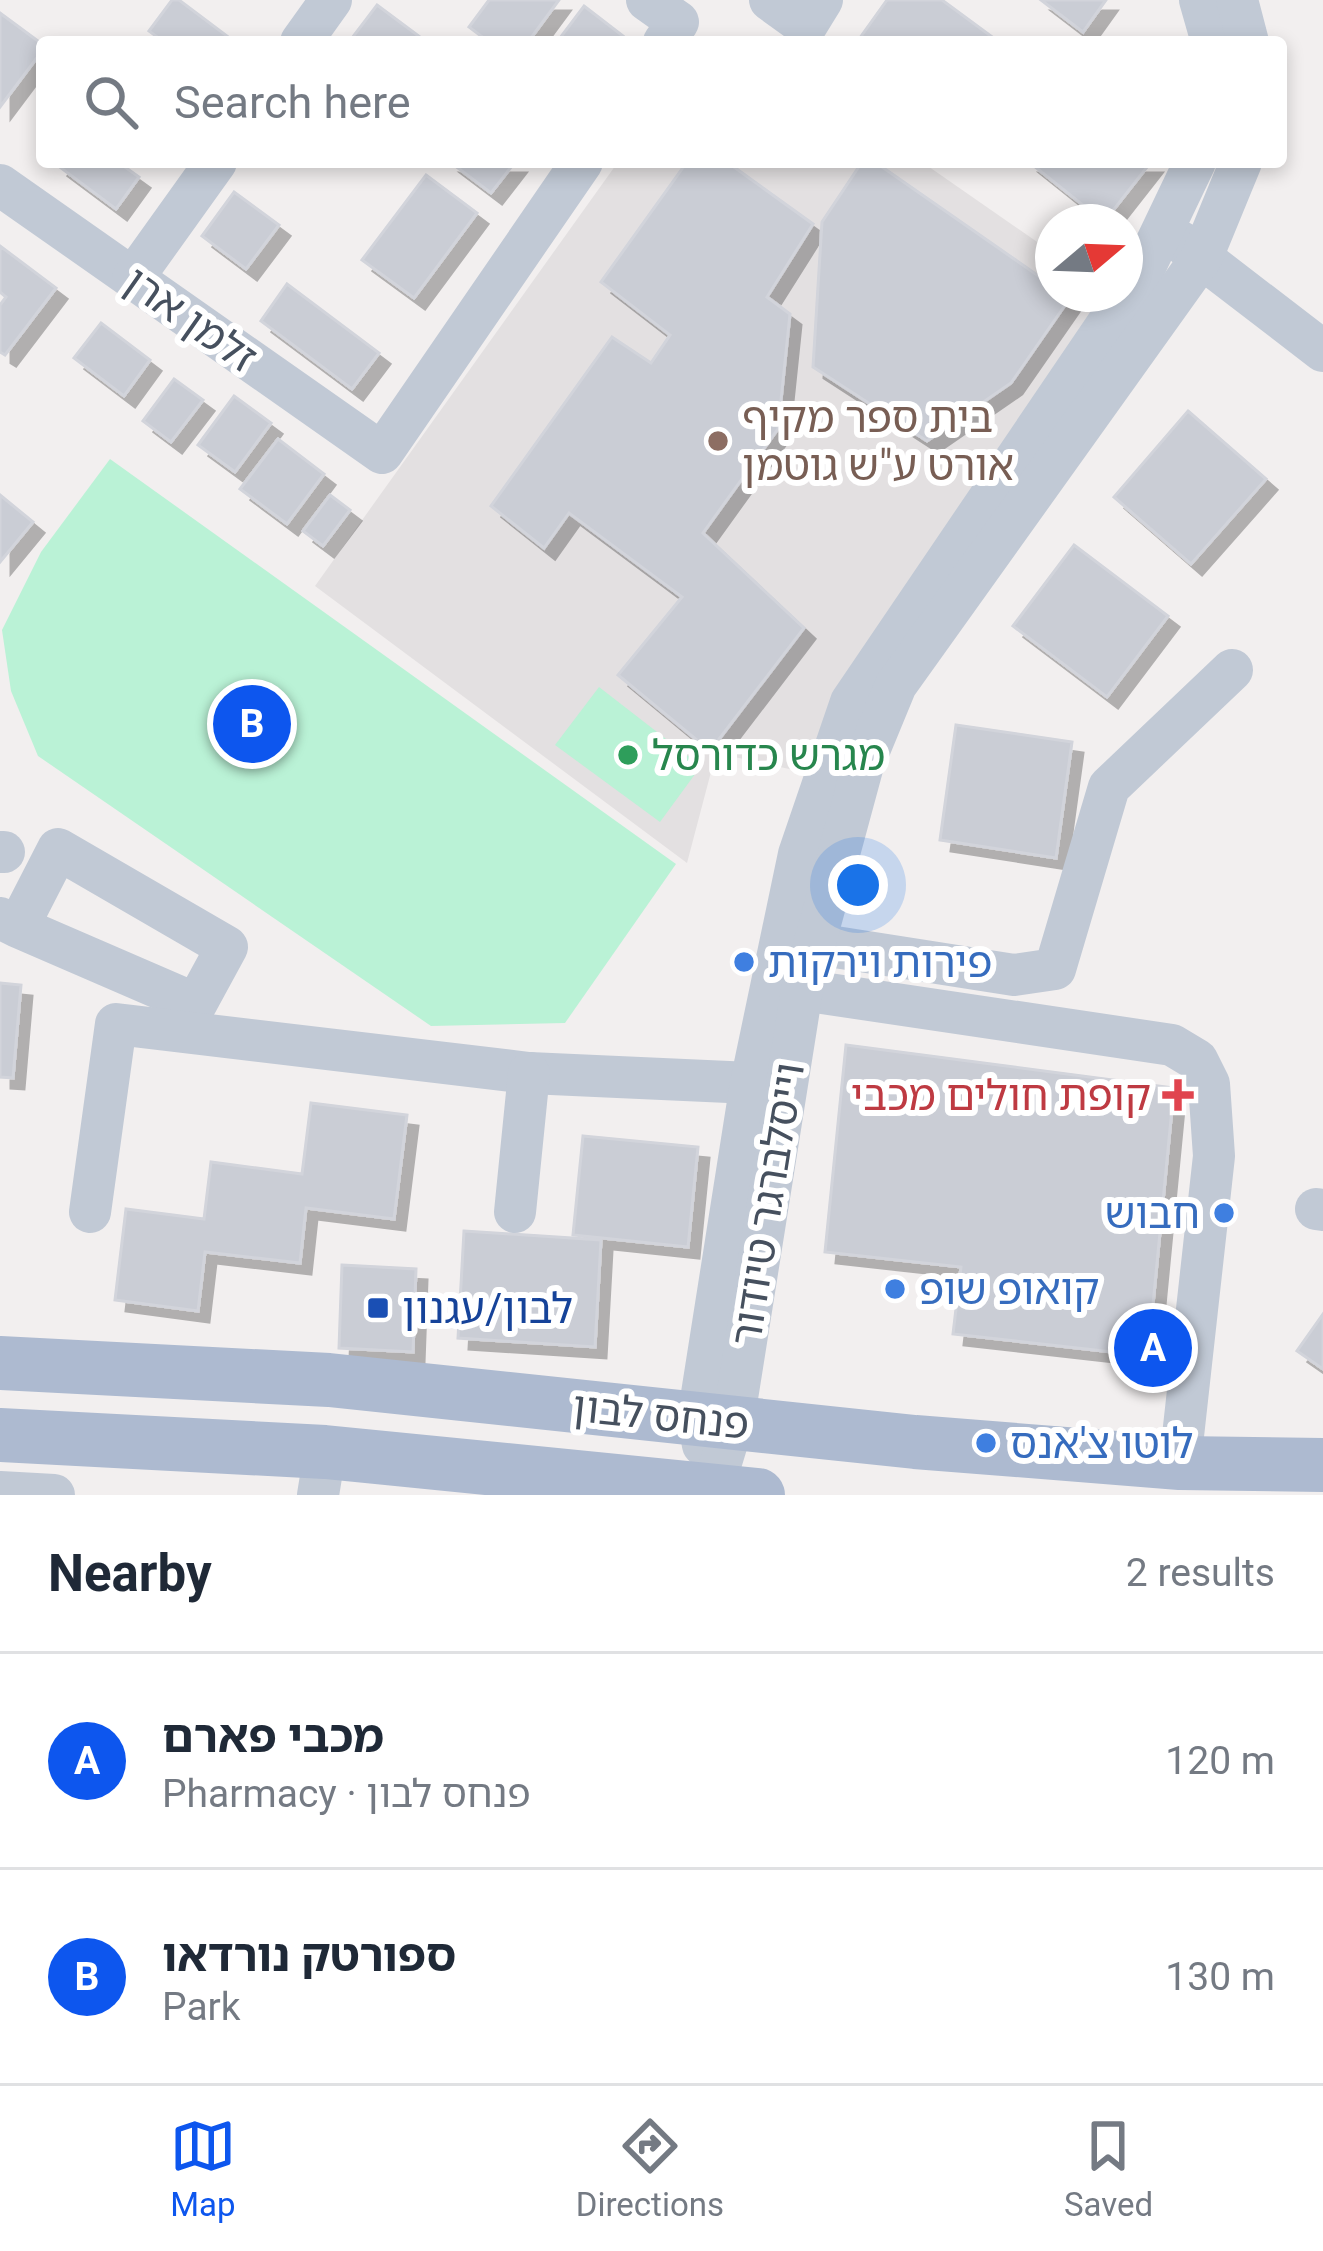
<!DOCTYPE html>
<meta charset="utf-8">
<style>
body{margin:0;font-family:Roboto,"Noto Sans Hebrew",sans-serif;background:#f6f6f7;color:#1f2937}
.compass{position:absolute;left:1035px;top:204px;width:108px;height:108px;border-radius:50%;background:#fff;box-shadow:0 6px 18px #0003;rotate:71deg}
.you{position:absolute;left:858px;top:885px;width:42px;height:42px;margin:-30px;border:9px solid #fff;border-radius:50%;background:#1a73e8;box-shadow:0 0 0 18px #1a73e833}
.badge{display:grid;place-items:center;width:78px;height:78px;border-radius:50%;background:#0d56ee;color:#fff;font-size:39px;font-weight:700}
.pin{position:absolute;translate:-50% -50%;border:6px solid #fff;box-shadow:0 3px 12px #0006}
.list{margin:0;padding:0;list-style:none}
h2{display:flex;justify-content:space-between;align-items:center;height:156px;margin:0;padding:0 48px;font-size:51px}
h2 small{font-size:39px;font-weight:400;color:#747a83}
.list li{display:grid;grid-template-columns:78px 1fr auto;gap:36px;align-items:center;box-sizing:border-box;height:216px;padding:0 48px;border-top:3px solid #e0e1e3}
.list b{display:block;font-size:45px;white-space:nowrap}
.list p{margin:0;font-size:39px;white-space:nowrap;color:#747a83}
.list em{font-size:39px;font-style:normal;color:#747a83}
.icon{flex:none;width:66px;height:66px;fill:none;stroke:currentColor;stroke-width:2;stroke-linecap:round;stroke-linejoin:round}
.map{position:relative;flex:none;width:1323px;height:1495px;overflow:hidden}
.search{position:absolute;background:#fff;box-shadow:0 6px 18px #0003;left:36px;right:36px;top:36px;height:132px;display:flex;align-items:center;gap:30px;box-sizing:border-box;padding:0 42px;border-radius:12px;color:#747a83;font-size:45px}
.sheet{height:588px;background:#fff}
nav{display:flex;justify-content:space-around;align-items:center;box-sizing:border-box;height:168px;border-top:3px solid #e0e1e3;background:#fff;font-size:33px;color:#747a83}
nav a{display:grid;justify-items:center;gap:6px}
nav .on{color:#0d56ee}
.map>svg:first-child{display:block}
.education{fill:#e3e0e1}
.green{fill:#baf2d6}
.building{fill:#cacdd5;stroke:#d2d4db;stroke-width:3;filter:url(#shadow)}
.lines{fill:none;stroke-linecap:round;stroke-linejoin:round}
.minor{stroke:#c1c9d5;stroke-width:42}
.major{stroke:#adbad0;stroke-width:54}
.education-dot{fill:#8d6e63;stroke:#fff;stroke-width:4.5}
.leisure-dot{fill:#2e9e5b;stroke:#fff;stroke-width:4.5}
.shop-dot{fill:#3f7fe0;stroke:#fff;stroke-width:4.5}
.health-dot{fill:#e0444e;stroke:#fff;stroke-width:4.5}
.transit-dot{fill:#1a4fb4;stroke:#fff;stroke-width:4.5}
.labels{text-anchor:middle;stroke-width:12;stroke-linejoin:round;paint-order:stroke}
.street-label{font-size:42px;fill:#46505e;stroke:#fff}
.education-label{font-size:42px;fill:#785e54;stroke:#fff;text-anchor:start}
.leisure-label{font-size:42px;fill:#27864d;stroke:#fff;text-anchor:start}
.shop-label{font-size:42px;fill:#366cbe;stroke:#fff;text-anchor:start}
.health-label{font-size:42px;fill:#be3a42;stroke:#fff;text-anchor:end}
.transit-label{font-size:42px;fill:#164399;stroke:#fff;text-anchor:start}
</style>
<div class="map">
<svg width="1323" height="1495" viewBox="0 0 1323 1495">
<defs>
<filter id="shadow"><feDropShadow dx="11" dy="11" stdDeviation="0" flood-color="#0004"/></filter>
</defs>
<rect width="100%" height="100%" fill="#f2efef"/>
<path class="education" d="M 618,162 L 922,162 L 1053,253 L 1053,294 L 1115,297 L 798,771 L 716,753 L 687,863 L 315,586 Z"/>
<g class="green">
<path d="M 110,459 L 676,864 L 565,1023 L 431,1026 L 38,756 L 11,691 L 2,630 L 41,552 Z"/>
<path d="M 599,687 L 701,766 L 660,822 L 555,745 Z"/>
</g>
<g class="building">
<path d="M 172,0 L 179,0 L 231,39 L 229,42 L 164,42 L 149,31 Z"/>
<path d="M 489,0 L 559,0 L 528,42 L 489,42 L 469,27 Z"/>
<path d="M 887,0 L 942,0 L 999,42 L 857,42 Z"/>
<path d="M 1041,0 L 1106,0 L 1083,32 Z"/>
<path d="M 377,5 L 420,37 L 416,42 L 349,42 Z"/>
<path d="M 584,6 L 623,36 L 618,42 L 557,42 Z"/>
<path d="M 0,13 L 42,44 L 42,51 L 0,107 Z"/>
<path d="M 59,162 L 118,162 L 139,177 L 116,209 L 57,165 Z"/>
<path d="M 450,162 L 515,162 L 491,193 Z"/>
<path d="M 687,162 L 727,162 L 813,224 L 767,297 L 790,314 L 778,429 L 703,533 L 804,628 L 710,751 L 618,675 L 682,597 L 569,513 L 544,548 L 491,506 L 612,337 L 651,363 L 670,335 L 601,282 Z"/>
<path d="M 862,162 L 875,162 L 1053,286 L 1053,294 L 1070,298 L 1011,383 L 927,441 L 813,367 L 822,222 Z"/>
<path d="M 1029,162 L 1151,162 L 1104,222 Z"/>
<path d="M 426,175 L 477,213 L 414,298 L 362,260 Z"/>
<path d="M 234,192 L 279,225 L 246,269 L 202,236 Z"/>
<path d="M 0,246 L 56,288 L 5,355 L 0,352 L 0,305 L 6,297 L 0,292 Z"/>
<path d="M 287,284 L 379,353 L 352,389 L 261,321 Z"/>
<path d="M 101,323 L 150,360 L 124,396 L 74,358 Z"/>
<path d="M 174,379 L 203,400 L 171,442 L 143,421 Z"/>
<path d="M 234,396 L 271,423 L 235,472 L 198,445 Z"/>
<path d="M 1188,411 L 1266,479 L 1191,564 L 1114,497 Z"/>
<path d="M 278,439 L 324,474 L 287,524 L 240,489 Z"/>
<path d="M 0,495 L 33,522 L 0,562 Z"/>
<path d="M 330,495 L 350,510 L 323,546 L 303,531 Z"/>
<path d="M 1074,545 L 1168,616 L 1107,697 L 1013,626 Z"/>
<path d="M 956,725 L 1072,742 L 1056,858 L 940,840 Z"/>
<path d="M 0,983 L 21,985 L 13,1078 L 0,1077 Z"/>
<path d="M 846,1045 L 1174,1088 L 1148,1356 L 953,1334 L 961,1267 L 825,1252 Z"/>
<path d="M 311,1103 L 407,1115 L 394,1219 L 306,1208 L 300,1263 L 205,1252 L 198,1311 L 115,1300 L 126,1209 L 204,1219 L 211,1162 L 302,1174 Z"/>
<path d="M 583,1136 L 698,1147 L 688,1247 L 573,1235 Z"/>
<path d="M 464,1231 L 601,1240 L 595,1347 L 458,1338 Z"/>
<path d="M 342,1265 L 416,1269 L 413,1352 L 339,1348 Z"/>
<path d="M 1323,1314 L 1323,1369 L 1297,1351 Z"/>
</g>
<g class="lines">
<g class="minor">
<path d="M 647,0 L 678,22 L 664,42"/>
<path d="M 770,0 L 806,26 L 822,0"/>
<path d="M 1200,0 L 1212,42"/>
<path d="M 1237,0 L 1248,42"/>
<path d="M 301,42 L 331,0"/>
<path d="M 0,185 L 382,453 L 582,162"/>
<path d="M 1181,242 L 1323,351"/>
<path d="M 133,278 L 216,162"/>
<path d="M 0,852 L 4,852"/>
<path d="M 0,918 L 18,927 L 196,1004 L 227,947 L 58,849 L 18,927"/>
<path d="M 816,944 L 1014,975 L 1055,969 L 1109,787 L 1232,670"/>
<path d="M 802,990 L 1172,1045 L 1197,1060 L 1209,1084 L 1214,1156 L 1180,1463"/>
<path d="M 1316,1209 L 1323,1210"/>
<path d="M 90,1212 L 116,1024 L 529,1073 L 751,1083 L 779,1088"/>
<path d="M 515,1212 L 529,1073"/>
<path d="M 703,1445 L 698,1419 L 751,1083 L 799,854 L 851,702 L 1142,273 L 1195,162"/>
<path d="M 0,1492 L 54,1495"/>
<path d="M 318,1495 L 325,1452"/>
<path d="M 711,1495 L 733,1423 L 802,990 L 863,765 L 896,685 L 1202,257 L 1241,162"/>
</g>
<g class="major">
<path d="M 0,1363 L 329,1380 L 915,1442 L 1180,1463 L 1323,1465"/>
<path d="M 0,1435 L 325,1452 L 758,1495"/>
</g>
</g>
<circle class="education-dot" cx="718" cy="441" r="12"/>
<circle class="leisure-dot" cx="628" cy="755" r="12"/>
<g class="shop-dot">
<circle cx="744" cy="962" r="12"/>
<circle cx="1224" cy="1213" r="12"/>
<circle cx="895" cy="1289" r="12"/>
<circle cx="986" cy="1443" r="12"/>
</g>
<path class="health-dot" d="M1172 1077h12v12h12v12h-12v12h-12v-12h-12v-12h12z"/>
<rect class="transit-dot" x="366" y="1296" width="24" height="24" rx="6"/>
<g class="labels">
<g class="street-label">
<text transform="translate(191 319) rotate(35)" y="15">זלמן ארן</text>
<text transform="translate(767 1204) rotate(-81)" y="15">וייסלברגר טיודור</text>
<text transform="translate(661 1415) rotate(6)" y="15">פנחס לבון</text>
</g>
<g class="education-label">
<text x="742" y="432">בית ספר מקיף<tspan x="742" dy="48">אורט ע"ש גוטמן</tspan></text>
</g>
<g class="leisure-label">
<text x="652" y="770">מגרש כדורסל</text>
</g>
<g class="shop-label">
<text x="768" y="977">פירות וירקות</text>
<text x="1200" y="1228" text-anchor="end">חבוש</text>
<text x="919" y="1304">קואופ שופ</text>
<text x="1010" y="1458">לוטו צ'אנס</text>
</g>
<g class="health-label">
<text x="1151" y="1110">קופת חולים מכבי</text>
</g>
<g class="transit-label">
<text x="402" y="1323">לבון/עגנון</text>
</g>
</g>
</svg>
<svg class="compass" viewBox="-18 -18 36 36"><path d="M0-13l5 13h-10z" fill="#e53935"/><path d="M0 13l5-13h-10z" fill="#747a83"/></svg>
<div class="you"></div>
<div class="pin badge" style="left:1153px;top:1348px">A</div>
<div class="pin badge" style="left:252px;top:724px">B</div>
<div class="search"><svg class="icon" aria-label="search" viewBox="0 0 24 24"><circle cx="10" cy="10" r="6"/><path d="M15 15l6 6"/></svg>Search here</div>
</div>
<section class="sheet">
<h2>Nearby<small>2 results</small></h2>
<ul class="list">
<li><span class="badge">A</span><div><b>מכבי פארם</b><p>Pharmacy · פנחס לבון</p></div><em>120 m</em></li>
<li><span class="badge">B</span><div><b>ספורטק נורדאו</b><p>Park</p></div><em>130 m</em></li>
</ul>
</section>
<nav>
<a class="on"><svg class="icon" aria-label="map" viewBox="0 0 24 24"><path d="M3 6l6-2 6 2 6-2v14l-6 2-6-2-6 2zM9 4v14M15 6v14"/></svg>Map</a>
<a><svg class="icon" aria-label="directions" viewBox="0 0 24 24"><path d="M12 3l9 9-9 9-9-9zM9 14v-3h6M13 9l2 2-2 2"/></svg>Directions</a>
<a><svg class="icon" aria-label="saved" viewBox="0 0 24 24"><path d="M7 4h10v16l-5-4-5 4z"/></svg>Saved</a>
</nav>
